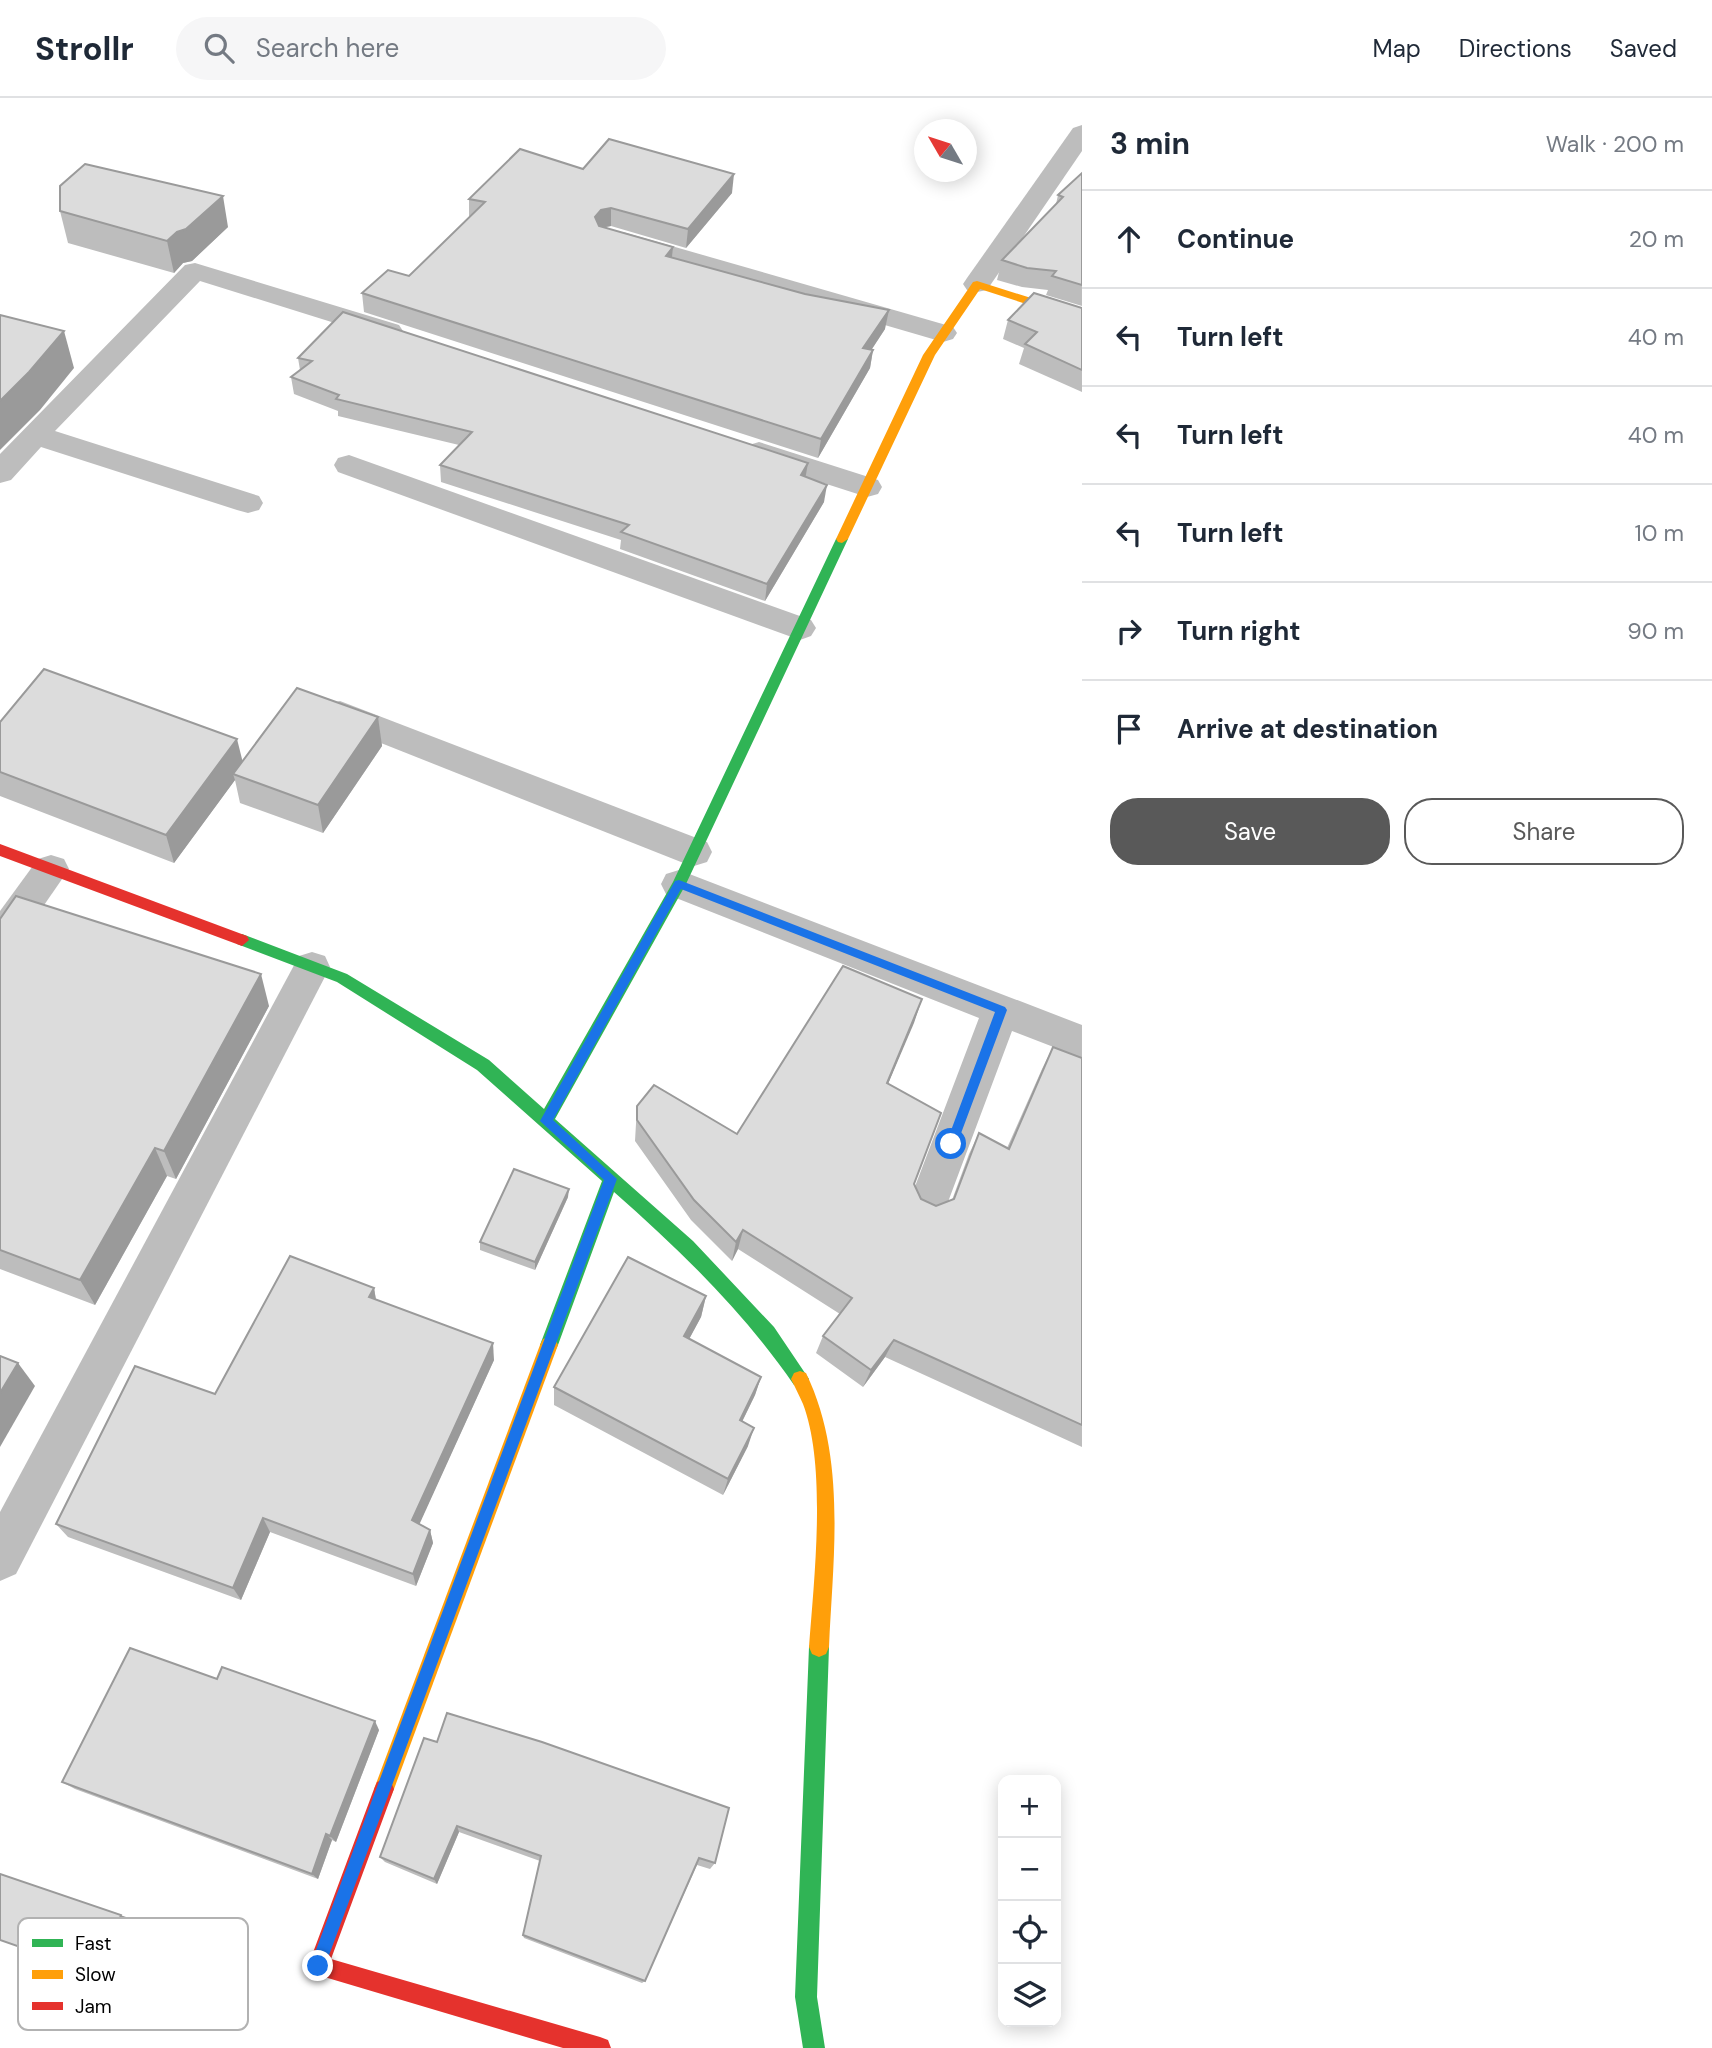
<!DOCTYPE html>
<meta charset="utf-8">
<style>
body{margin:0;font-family:"DM Sans",sans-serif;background:#f6f6f7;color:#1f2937}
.controls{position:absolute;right:21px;bottom:21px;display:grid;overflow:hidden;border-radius:14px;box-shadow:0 4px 18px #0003}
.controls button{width:63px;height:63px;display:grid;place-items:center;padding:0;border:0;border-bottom:2px solid #e0e1e3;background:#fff;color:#1f2937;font:35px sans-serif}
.compass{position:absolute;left:914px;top:21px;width:63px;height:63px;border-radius:50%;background:#fff;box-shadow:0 4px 18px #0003;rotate:309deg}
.stop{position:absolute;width:21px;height:21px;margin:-16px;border:5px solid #1a73e8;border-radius:50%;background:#fff}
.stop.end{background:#1a73e8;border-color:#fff;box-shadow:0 2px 7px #0008}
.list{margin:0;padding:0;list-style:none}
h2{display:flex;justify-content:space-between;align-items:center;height:91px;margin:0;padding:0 28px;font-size:30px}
h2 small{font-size:23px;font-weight:400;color:#747a83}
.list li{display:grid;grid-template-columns:46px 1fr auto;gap:21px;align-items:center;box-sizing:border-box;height:98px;padding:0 28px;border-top:2px solid #e0e1e3}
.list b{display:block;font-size:26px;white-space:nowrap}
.list em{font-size:23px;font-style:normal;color:#747a83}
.actions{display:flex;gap:14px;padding:21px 28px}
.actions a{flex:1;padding:16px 0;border:2px solid #595959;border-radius:28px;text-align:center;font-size:24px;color:#595959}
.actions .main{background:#595959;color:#fff}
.icon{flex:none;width:38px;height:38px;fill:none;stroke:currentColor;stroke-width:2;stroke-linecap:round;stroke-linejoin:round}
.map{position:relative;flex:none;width:1082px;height:1950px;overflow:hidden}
header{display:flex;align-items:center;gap:42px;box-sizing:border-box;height:98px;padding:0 35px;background:#fff;border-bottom:2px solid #e0e1e3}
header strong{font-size:33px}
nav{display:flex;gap:38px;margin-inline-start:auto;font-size:24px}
.search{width:490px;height:63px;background:#f6f6f7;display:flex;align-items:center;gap:18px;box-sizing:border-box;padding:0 24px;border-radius:38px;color:#747a83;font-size:26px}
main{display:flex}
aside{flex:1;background:#fff}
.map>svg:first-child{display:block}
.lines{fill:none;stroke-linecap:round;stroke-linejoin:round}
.street{fill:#bdbdbd;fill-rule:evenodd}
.fast{fill:#30b455;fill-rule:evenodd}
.slow{fill:#ff9f0a;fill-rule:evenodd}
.jam{fill:#e5322d;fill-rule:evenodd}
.wall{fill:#bdbdbd}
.shaded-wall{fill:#9a9a9a}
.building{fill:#dcdcdc;stroke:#9a9a9a;stroke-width:2}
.route{fill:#1a73e8}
.key{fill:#fff;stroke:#b2b2b2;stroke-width:2}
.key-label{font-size:19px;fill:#000}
</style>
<header>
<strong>Strollr</strong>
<div class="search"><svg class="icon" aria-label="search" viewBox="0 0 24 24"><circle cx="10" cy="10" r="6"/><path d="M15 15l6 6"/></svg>Search here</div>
<nav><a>Map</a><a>Directions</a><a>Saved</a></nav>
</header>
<main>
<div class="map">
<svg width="1082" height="1950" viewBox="0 0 1082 1950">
<rect width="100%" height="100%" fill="#fff"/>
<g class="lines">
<g class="street">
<path d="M 1082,27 L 1082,53 L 987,192 L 977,194 L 967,192 L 963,186 L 967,180 L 1073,30 Z"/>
<path d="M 623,134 L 953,229 L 957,235 L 953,241 L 943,244 L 614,148 L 610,142 L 614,136 Z"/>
<path d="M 195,165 L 399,227 L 403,233 L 399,239 L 389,242 L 200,183 L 55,333 L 259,398 L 263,405 L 259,412 L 248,415 L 237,412 L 41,349 L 11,382 L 0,385 L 0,356 L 185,167 Z"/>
<path d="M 759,344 L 878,382 L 882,389 L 878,396 L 867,399 L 749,361 L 744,354 L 749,347 Z"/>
<path d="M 349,357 L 811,522 L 816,530 L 811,538 L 800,542 L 338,374 L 334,367 L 338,360 Z"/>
<path d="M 340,603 L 707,744 L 712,754 L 707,764 L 694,768 L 681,764 L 328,624 L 323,615 L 328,606 Z"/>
<path d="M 51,757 L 64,761 L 69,771 L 13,852 L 0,856 L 0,813 L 38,761 Z"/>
<path d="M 679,772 L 1082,927 L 1082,960 L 1012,933 L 942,1120 L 928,1125 L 914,1120 L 908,1107 L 979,920 L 666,796 L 661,786 L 666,776 Z"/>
<path d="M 312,854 L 325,858 L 330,869 L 16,1476 L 0,1483 L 0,1414 L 299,858 Z"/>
</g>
<g class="fast">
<path d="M 842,437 L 848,441 L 686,786 L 555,1021 L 693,1143 L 774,1229 L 809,1281 L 806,1287 L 800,1289 L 794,1287 C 742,1212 682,1154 614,1094 L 558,1247 L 555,1253 L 549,1255 L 543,1253 L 540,1247 L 602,1083 L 477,972 L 337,884 L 237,846 L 235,842 L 242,836 L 347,876 L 489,962 L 544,1011 L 673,784 L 836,441 Z"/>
<path d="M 819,1539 L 826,1542 L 829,1549 L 817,1899 L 825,1950 L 803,1950 L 795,1899 L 809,1549 L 812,1542 Z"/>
</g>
<g class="slow">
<path d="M 977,183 L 1082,216 L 1082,224 L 980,191 L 935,257 L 848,441 L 842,445 L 838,444 L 836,441 L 923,257 L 973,184 Z"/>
<path d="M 549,1239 L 555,1241 L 558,1247 L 394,1691 L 391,1698 L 384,1701 L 377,1698 L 374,1691 L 540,1247 L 543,1241 Z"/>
<path d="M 800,1273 L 806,1275 C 847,1360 833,1458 829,1549 L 826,1556 L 819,1559 L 812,1556 L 809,1549 C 814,1481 827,1369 803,1306 C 799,1297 795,1289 791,1281 L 794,1275 Z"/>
</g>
<g class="jam">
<path d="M 0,746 L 247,838 L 249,842 L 242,848 L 0,758 Z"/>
<path d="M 384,1681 L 391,1684 L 394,1691 L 331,1861 L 600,1939 L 608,1942 L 611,1950 L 563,1950 L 311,1875 L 308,1868 L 374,1691 L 377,1684 Z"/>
</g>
</g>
<g class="wall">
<path d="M 583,71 L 732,95 L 686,150 L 611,128 L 606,129 L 672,159 L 885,231 L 872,251 L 873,252 L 870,270 L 818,360 L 364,214 L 362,195 L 409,178 L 469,119 L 469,101 Z"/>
<path d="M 1082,75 L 1082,208 L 1046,197 L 1048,192 L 1022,189 L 997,182 L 1002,162 L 1056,106 L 1058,97 Z"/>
<path d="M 60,113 L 228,129 L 192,163 L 183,165 L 174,175 L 68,145 Z"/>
<path d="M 1082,210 L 1082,294 L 1019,266 L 1024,250 L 1003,241 L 1008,222 Z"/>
<path d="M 298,260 L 808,365 L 805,379 L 824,404 L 765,503 L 620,451 L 621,442 L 441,384 L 440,367 L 459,347 L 338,318 L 338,313 L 294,296 L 291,279 L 300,272 Z"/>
<path d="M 378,619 L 382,648 L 323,735 L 240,705 L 235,682 L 174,765 L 0,698 L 0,624 L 243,664 Z"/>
<path d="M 0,821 L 269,908 L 176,1081 L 167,1078 L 95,1207 L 0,1171 Z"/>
<path d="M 922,901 L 888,986 L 914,1086 L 921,1101 L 936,1108 L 952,1102 L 969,1056 L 979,1035 L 1007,1050 L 1042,971 L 1053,949 L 1082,960 L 1082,1349 L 885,1259 L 863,1289 L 816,1255 L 823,1238 L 840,1216 L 738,1151 L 732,1163 L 691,1122 L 635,1043 L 637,1008 L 737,1036 Z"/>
<path d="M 568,1099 L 535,1172 L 480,1152 L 480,1144 Z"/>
<path d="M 374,1190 L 376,1202 L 494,1262 L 419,1426 L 430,1432 L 433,1445 L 416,1488 L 270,1434 L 241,1502 L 68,1439 L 56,1426 L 215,1296 Z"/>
<path d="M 706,1198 L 701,1219 L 689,1241 L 761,1279 L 755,1297 L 742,1324 L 748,1348 L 723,1397 L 554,1307 L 554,1289 Z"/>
<path d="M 217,1581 L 379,1632 L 336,1744 L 332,1742 L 318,1781 L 75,1691 L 62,1684 Z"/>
<path d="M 424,1640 L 715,1765 L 710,1771 L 697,1767 L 645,1883 L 642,1885 L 524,1840 L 523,1837 L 540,1763 L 459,1734 L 437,1786 L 385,1764 L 380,1759 Z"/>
</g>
<g class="shaded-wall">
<path d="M 734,76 L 732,95 L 686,150 L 688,131 Z"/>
<path d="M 223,98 L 228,129 L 192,163 L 183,165 L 174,175 L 167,143 L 177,134 Z"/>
<path d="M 611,110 L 611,128 L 600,130 L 595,119 L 601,112 Z"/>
<path d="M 673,149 L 671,168 L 666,158 Z"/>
<path d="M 889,212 L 885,231 L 860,269 L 863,250 Z"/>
<path d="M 64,233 L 74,270 L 40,312 L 0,352 L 0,303 Z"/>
<path d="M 873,252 L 870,270 L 818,360 L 821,341 Z"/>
<path d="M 808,365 L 805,382 L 801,377 Z"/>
<path d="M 827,387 L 824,404 L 765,503 L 767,486 Z"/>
<path d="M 378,619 L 382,648 L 323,735 L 318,707 Z"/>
<path d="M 237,641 L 244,669 L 233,676 L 235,682 L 174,765 L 166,737 Z"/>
<path d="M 261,876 L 269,908 L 176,1081 L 164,1053 Z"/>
<path d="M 922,901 L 914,925 L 879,1007 L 887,985 Z"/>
<path d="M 155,1050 L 167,1078 L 95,1207 L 80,1182 Z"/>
<path d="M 569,1091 L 568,1099 L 535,1172 L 535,1164 Z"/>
<path d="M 743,1132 L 738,1151 L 732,1163 L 736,1144 Z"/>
<path d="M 374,1190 L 377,1208 L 369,1199 Z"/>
<path d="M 706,1198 L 701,1219 L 680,1258 L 684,1238 Z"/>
<path d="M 894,1242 L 885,1259 L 863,1289 L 871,1272 Z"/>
<path d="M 493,1245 L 494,1262 L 415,1436 L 412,1422 Z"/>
<path d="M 18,1265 L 35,1288 L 0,1349 L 0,1295 Z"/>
<path d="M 761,1279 L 755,1297 L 734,1340 L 740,1322 Z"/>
<path d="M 754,1330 L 748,1348 L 723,1397 L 728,1381 Z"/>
<path d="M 263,1420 L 270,1434 L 241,1502 L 233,1490 Z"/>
<path d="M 430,1432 L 433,1445 L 416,1488 L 413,1476 Z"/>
<path d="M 375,1623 L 379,1632 L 336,1744 L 330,1738 Z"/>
<path d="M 457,1728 L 459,1734 L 437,1786 L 434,1781 Z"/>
<path d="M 326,1736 L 332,1742 L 318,1781 L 312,1776 Z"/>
<path d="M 0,1776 L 129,1820 L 123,1836 L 228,1876 L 210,1926 L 203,1925 Z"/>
</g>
<g class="building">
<path d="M 609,41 L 734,76 L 688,131 L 611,110 L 601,112 L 595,119 L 599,128 L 673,149 L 666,158 L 805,196 L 889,212 L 863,250 L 873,252 L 821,341 L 362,195 L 388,172 L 409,178 L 485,104 L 469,101 L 520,51 L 583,71 Z"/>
<path d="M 85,66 L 223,98 L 186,131 L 177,134 L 167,143 L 60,113 L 60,88 Z"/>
<path d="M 1082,75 L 1082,187 L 1052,178 L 1056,173 L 1027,170 L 1002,162 L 1063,99 L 1058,97 Z"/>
<path d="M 1034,195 L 1082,210 L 1082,272 L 1025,246 L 1037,234 L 1008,222 Z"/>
<path d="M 343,214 L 808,365 L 801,377 L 827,387 L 767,486 L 621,434 L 629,427 L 440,367 L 472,334 L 336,301 L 339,297 L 291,279 L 312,263 L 298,260 Z"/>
<path d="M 0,217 L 64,233 L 29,274 L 0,303 Z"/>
<path d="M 44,571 L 237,641 L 166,737 L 0,674 L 0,624 Z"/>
<path d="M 297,590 L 378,619 L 318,707 L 233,676 Z"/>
<path d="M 16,798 L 261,876 L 164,1053 L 155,1050 L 80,1182 L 0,1152 L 0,821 Z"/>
<path d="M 843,868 L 922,901 L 887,985 L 941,1015 L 914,1086 L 921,1101 L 936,1108 L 954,1101 L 979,1035 L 1009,1051 L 1053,949 L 1082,960 L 1082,1327 L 894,1242 L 871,1272 L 823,1238 L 852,1200 L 743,1132 L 736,1144 L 694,1102 L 637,1022 L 637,1008 L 654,987 L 737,1036 Z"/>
<path d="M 514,1071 L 569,1091 L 535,1164 L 480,1144 Z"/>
<path d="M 290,1158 L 374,1190 L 369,1199 L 493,1245 L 412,1422 L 430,1432 L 413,1476 L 263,1420 L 233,1490 L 56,1426 L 135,1268 L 215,1296 Z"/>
<path d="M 628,1159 L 706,1198 L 684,1238 L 761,1279 L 740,1322 L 754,1330 L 728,1381 L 554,1289 Z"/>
<path d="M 0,1258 L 18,1265 L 0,1295 Z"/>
<path d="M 130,1550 L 217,1581 L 222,1569 L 375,1623 L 330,1738 L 326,1736 L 312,1776 L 62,1684 Z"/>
<path d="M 447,1615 L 542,1644 L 729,1710 L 715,1765 L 699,1760 L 645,1883 L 523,1837 L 541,1758 L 457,1728 L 434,1781 L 380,1759 L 424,1640 L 437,1644 Z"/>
<path d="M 0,1776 L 121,1817 L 115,1834 L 222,1875 L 203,1925 L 152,1904 L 155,1896 L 0,1842 Z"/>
</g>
<path class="route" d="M 679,782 L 1005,909 L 1007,912 L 957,1046 L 951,1052 L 947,1050 L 946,1046 L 995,914 L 681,791 L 553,1022 L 617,1081 L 325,1868 L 323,1874 L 318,1876 L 312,1874 L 310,1868 L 604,1082 L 540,1023 L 675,783 Z"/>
<rect x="18" y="1820" width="230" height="112" rx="10" class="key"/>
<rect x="32" y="1841" width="31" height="8" fill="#30b455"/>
<rect x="32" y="1872" width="31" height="9" fill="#ff9f0a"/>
<rect x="32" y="1904" width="31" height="8" fill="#e5322d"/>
<g class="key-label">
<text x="75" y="1852">Fast</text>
<text x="75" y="1883">Slow</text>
<text x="75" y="1915">Jam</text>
</g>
</svg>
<div class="controls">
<button>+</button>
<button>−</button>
<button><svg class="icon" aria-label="locate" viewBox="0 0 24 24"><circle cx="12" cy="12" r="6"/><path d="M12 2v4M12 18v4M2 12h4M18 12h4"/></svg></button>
<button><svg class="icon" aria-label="layers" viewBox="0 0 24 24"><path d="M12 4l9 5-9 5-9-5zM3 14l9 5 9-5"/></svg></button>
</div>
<svg class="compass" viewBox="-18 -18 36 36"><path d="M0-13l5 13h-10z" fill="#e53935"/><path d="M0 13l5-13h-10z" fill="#747a83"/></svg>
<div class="stop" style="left:951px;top:1046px"></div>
<div class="stop end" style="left:318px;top:1868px"></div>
</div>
<aside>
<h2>3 min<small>Walk · 200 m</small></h2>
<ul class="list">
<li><svg class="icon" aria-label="ahead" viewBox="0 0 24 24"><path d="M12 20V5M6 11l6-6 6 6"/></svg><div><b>Continue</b></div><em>20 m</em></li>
<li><svg class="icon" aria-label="left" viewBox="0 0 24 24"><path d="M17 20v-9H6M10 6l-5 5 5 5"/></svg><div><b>Turn left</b></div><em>40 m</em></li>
<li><svg class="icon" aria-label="left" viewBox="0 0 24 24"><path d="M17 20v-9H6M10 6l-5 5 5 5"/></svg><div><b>Turn left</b></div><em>40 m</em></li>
<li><svg class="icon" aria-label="left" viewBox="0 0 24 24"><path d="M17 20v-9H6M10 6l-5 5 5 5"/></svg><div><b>Turn left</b></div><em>10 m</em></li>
<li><svg class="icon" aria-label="right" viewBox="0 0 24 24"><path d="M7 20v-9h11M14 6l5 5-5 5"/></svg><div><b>Turn right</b></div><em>90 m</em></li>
<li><svg class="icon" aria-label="arrive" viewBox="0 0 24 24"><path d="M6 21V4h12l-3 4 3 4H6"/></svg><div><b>Arrive at destination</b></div></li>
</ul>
<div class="actions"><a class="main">Save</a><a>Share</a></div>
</aside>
</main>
